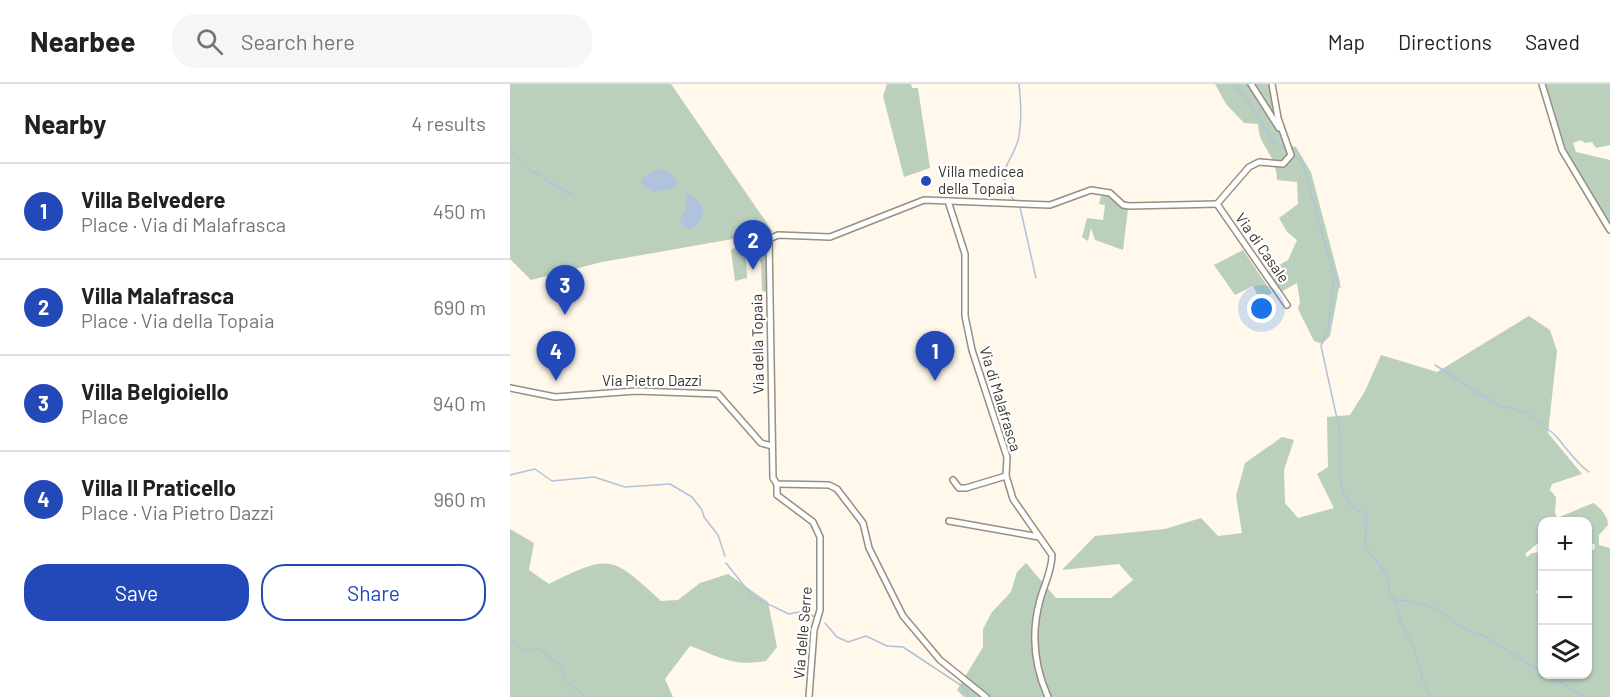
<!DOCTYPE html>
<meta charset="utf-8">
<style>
body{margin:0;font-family:Barlow,sans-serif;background:#f6f6f6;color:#222}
.controls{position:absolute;right:18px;bottom:18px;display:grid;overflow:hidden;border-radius:12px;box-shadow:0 2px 4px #0004}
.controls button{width:54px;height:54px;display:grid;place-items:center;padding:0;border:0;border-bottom:2px solid #e0e0e0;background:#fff;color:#222;font:30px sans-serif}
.you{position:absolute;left:752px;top:225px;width:21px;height:21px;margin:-15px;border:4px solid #fff;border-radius:50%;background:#1a73e8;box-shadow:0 0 0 9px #1a73e833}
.badge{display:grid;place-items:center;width:39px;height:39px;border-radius:50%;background:#2249b7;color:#fff;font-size:20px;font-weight:700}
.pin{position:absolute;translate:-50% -50px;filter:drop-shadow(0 2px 3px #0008)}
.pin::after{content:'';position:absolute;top:32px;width:21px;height:18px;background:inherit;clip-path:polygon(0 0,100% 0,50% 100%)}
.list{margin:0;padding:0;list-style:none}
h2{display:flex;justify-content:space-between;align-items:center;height:78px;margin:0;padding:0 24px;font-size:26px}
h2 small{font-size:20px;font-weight:400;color:#767676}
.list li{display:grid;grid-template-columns:39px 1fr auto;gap:18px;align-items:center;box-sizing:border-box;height:96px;padding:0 24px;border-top:2px solid #e0e0e0}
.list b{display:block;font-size:22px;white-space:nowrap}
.list p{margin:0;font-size:20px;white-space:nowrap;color:#767676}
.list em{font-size:20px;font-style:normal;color:#767676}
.actions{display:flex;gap:12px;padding:18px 24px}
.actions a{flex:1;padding:14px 0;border:2px solid #2249b7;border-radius:24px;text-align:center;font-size:21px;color:#2249b7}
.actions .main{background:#2249b7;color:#fff}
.icon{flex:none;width:33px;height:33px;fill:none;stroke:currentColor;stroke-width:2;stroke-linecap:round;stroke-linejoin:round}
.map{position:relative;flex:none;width:1100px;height:613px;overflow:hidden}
header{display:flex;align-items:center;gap:36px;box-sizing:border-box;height:84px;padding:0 30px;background:#fff;border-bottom:2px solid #e0e0e0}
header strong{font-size:28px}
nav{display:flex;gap:33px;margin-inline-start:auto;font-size:21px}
.search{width:420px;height:54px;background:#f6f6f6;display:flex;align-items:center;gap:15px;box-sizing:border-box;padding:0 21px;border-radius:24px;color:#767676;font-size:22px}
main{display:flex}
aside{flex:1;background:#fff}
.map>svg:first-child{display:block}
.green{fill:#bad0bd;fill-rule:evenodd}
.water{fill:#b0c2dc}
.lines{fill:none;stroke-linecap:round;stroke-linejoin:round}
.stream{stroke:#b0c2dc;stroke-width:1.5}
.minor-casing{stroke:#978f80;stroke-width:8}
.minor{stroke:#fff;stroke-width:5}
.poi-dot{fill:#2249b7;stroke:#fff;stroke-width:2}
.labels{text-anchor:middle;stroke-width:4.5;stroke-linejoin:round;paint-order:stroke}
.poi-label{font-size:15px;fill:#37342e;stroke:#fff;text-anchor:start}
.street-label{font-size:15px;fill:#37342e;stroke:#fff}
</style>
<header>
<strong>Nearbee</strong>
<div class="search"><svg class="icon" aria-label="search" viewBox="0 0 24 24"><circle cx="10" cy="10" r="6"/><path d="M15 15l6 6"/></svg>Search here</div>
<nav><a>Map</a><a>Directions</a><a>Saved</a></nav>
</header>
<main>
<aside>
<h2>Nearby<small>4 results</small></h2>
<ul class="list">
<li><span class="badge">1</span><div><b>Villa Belvedere</b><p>Place · Via di Malafrasca</p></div><em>450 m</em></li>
<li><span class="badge">2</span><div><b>Villa Malafrasca</b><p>Place · Via della Topaia</p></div><em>690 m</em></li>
<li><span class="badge">3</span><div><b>Villa Belgioiello</b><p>Place</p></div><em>940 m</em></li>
<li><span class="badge">4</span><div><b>Villa Il Praticello</b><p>Place · Via Pietro Dazzi</p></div><em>960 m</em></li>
</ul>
<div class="actions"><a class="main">Save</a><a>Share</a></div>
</aside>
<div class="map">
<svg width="1100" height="613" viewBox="0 0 1100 613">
<rect width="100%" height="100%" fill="#fff8eb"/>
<g class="green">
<path d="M 0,0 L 161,0 L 263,148 L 92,178 L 21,196 L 0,175 Z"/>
<path d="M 377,0 L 401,0 L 402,4 L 408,4 L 420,84 L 394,93 L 373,12 Z"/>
<path d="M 705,0 L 762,0 L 764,17 L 778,61 L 786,63 L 801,88 L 830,198 L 820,252 L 812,260 L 804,257 L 788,225 L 790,218 L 787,199 L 771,208 L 757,188 L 778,176 L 787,156 L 777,148 L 769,134 L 788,120 L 787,98 L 767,96 C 766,68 749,65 748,40 L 734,39 L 716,20 Z"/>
<path d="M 1028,0 L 1100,0 L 1100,61 L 1086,64 L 1082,58 L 1075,59 L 1071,56 L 1063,59 L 1066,68 L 1100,76 L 1100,149 L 1095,146 L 1060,87 Z"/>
<path d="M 591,112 L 598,112 L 618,125 L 613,166 L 585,156 L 581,144 L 578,157 L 572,153 L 577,134 L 593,136 L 595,121 L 589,120 Z"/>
<path d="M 256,157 L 257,208 L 252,207 L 251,179 L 247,172 L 236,171 L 237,194 L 225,197 L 221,166 L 230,160 Z"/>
<path d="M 733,166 L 762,209 L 750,216 L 743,202 L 725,211 L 704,181 Z"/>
<path d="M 1019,232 L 1040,246 L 1047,267 L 1038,349 L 1072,390 L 1042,400 L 1040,406 L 1046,413 L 1045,429 L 1047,434 L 1083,419 C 1090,423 1098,432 1098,441 L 1089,451 L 1089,461 L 1100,464 L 1100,613 L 454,613 L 447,606 L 473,563 L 473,545 L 482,528 L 501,508 L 507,488 L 516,479 L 546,514 L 601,514 L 623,496 L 609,480 L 552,486 L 585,452 L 655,445 L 691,434 L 708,452 L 732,449 L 726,412 L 735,379 L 772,353 L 784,356 L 774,386 L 775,419 L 788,434 L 824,424 L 807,390 L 818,383 L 817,333 L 840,331 L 855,307 L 871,271 L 927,288 ZM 1032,438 L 1078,438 L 1078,457 L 1085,461 L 1084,466 L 1078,465 L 1078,590 L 1032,590 L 1032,506 L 1028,510 L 1026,508 L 1032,500 L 1032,468 L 1022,469 L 1017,473 L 1015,470 L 1027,460 L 1032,461 Z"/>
<path d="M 0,445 L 24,459 L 19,486 L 39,500 C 101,469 102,472 151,517 L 168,516 L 190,499 L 218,490 L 258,518 L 267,563 L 256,577 C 224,583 210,573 180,562 L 155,595 L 163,613 L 0,613 Z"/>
</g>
<g class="water">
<path d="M 149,85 L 160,88 L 167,99 L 161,105 L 144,108 L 131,99 L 131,95 Z"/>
<path d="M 176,109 L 189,117 L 194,128 L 186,142 L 179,145 L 171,141 L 170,136 L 176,124 Z"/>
</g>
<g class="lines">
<g class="stream">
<path d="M 722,0 L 735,12 L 763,57 L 777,67"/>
<path d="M 0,67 L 11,78"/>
<path d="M 782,69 L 793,79 L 824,193 L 818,245 L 811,262 L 826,330 C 836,354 820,406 844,424 C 848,427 853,428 857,430 L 855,461 C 867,483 879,482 879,509 L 885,516 L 891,540 L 903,561 L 912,594 L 921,613"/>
<path d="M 18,85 L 29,91"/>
<path d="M 35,95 L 63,112"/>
<path d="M 505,118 C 481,84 503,82 509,52 C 512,35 511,17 509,0"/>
<path d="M 510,123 L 526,194"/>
<path d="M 825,192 L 830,203"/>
<path d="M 925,281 C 946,294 966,309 987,320 C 1000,326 1013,325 1025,335 C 1031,341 1040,346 1046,352 C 1057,365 1066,379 1079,388"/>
<path d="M 0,391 L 25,385 L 42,397 L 84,393 L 115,403 L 160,400 L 182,413 L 192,426 L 194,433 L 208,451 L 215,472"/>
<path d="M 216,479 L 243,513 L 279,530 L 294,527 L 305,533"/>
<path d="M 885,517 L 898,516 L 925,524 L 954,545 L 974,552 L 1032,588"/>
<path d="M 315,539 L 327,553 L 338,558 L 356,552 L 377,562 L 393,563 L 452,602 L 460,613"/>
<path d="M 0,556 L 13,566 L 27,565 L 34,568 L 52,584 L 56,597 L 76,613"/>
<path d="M 1038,590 L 1074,613"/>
</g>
<g class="minor-casing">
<g id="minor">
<path d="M 741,0 L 769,44"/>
<path d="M 1032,0 L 1052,66 L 1100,146"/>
<path d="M 438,117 L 455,170 L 455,232 L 462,266 L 497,373 L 496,392 L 503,415 L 542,471 C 542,487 534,501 530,516 C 521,549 524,582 538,613"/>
<path d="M 707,120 L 739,83 L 749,78 L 773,80 L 781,71 L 768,34 L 762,0"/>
<path d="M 707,120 L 777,221"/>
<path d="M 0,304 L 45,313 L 126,307 L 208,310 L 251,359 L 262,362"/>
<path d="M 443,396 L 449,404 L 456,404 L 496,392"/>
<path d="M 267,400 L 267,411 L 303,438 L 310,453 L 310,526 L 304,546 L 299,613"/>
<path d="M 439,437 L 529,453"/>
<path d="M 476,613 L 430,576 L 393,532 L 359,464 L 353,439 L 327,405 L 319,401 L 267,400 L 263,394 L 259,155 L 268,151 L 320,153 L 414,116 L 540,121 L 581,106 L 600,109 L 613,121 L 619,122 L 707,120"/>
</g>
</g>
<use href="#minor" class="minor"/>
</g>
<circle class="poi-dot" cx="416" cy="97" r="6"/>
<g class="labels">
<g class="poi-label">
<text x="428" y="93">Villa medicea<tspan x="428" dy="17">della Topaia</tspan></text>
</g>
<g class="street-label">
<text transform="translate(752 164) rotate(55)" y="5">Via di Casale</text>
<text transform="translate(248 260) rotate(-91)" y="5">Via della Topaia</text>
<text x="142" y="302">Via Pietro Dazzi</text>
<text transform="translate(490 315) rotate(73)" y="5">Via di Malafrasca</text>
<text transform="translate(293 549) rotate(-85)" y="5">Via delle Serre</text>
</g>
</g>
</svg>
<div class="controls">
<button>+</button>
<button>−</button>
<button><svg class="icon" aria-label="layers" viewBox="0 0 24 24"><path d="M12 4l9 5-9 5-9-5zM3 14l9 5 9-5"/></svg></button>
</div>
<div class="you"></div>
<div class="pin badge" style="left:425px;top:297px">1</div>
<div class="pin badge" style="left:243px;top:186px">2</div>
<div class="pin badge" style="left:55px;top:231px">3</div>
<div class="pin badge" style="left:46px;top:297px">4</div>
</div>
</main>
